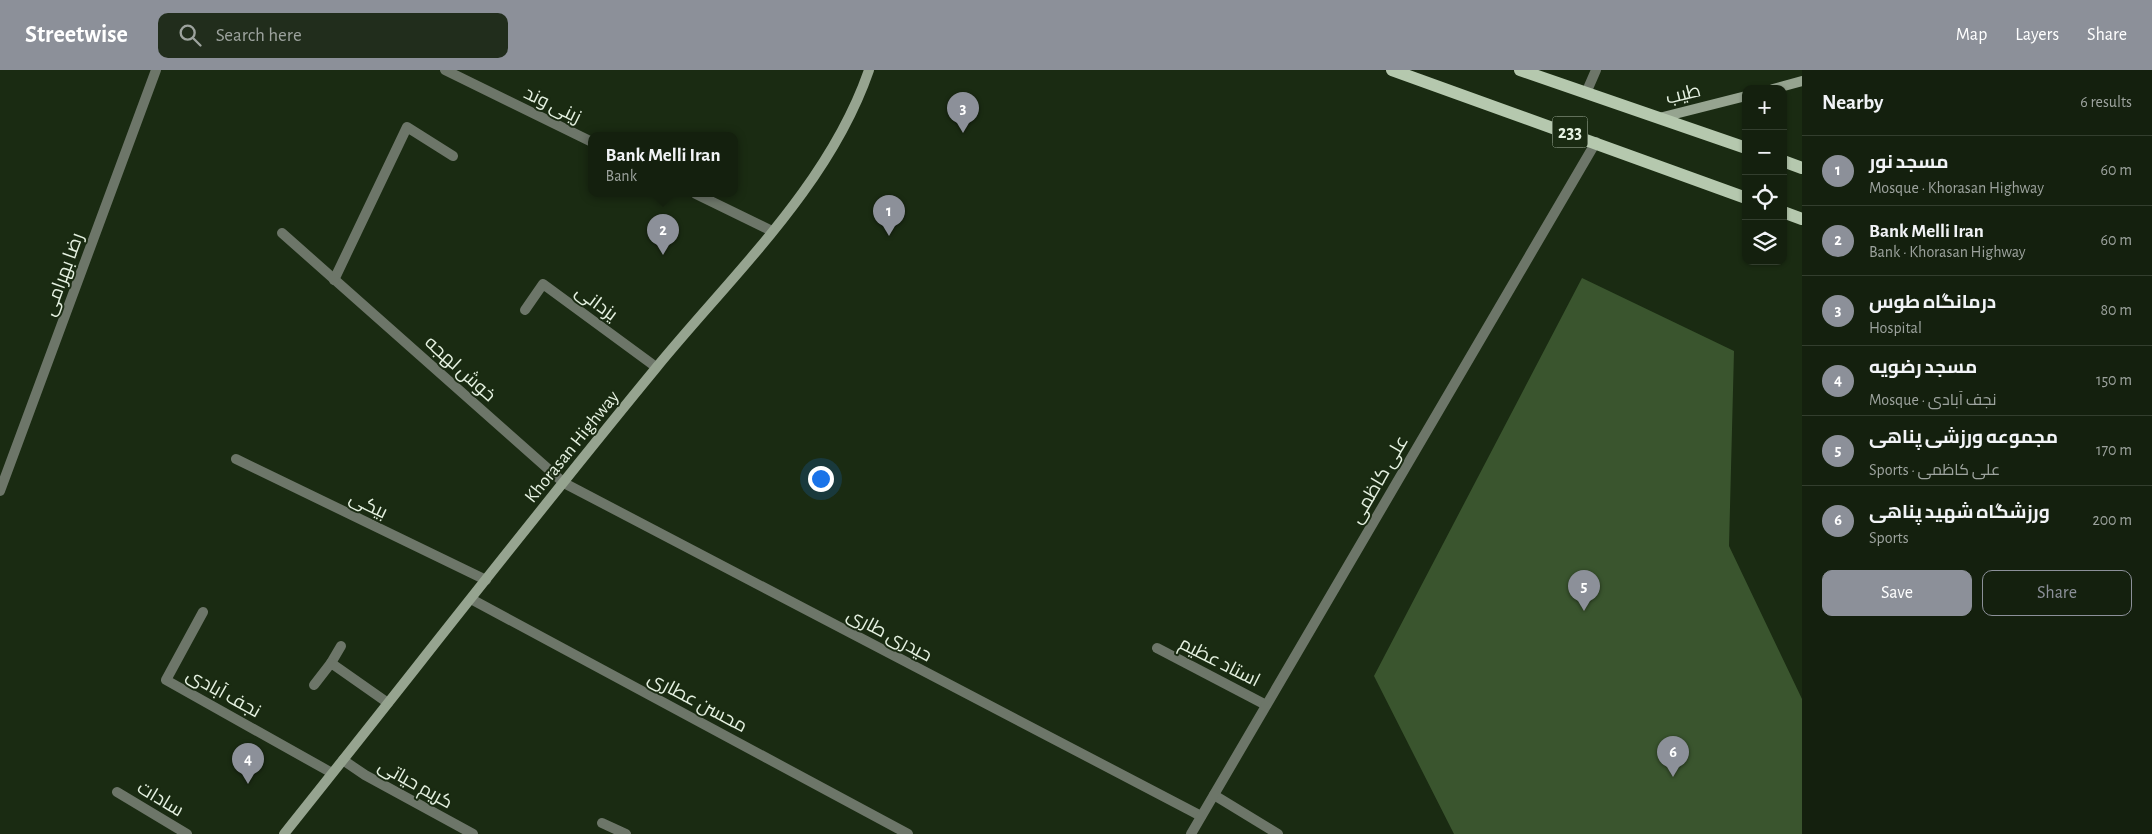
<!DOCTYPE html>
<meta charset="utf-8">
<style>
body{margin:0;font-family:"Alegreya Sans",Cairo,sans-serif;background:#212d1c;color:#f1f3f6}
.controls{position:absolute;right:15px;top:15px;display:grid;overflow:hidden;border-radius:10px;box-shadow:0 1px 4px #0004}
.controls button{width:45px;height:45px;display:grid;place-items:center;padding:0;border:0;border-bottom:1px solid #333e2e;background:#14200e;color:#f1f3f6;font:25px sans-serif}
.you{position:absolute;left:820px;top:408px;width:18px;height:18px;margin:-12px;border:4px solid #fff;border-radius:50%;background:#1a73e8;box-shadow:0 0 0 8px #1a73e833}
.badge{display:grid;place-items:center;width:32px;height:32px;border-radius:50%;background:#8c9099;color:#fff;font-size:16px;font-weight:700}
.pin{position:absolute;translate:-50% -41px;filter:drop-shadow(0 1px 2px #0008)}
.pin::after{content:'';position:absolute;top:26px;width:18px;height:15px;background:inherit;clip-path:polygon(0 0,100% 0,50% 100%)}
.popup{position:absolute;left:588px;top:62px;width:150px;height:65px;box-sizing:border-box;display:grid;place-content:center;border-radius:10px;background:#14200e;filter:drop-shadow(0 1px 4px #0005);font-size:16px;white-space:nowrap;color:#9da39e}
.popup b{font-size:19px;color:#f1f3f6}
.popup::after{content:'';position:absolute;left:50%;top:100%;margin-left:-10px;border:10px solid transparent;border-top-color:#14200e}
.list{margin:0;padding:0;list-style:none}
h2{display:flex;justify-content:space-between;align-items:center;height:65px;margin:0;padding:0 20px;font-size:21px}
h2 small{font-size:16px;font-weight:400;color:#9da39e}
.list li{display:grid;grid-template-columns:32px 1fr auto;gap:15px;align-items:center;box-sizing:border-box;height:70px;padding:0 20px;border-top:1px solid #333e2e}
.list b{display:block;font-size:19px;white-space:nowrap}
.list p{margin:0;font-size:16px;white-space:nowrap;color:#9da39e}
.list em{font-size:16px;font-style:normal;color:#9da39e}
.actions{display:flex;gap:10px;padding:15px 20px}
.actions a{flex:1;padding:11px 0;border:1px solid #8c9099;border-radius:10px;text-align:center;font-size:18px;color:#8c9099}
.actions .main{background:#8c9099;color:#fff}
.icon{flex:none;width:28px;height:28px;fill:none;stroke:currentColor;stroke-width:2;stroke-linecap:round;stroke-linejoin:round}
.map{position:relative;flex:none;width:1802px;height:764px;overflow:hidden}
header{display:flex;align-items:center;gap:30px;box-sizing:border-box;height:70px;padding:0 25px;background:#8c9099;color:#fff}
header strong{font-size:24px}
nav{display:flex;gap:28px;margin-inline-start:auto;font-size:18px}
.search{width:350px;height:45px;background:#212d1c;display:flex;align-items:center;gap:12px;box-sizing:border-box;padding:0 18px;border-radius:10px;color:#9da39e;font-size:19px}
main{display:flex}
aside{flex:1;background:#14200e}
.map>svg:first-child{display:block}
.green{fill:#3a552e}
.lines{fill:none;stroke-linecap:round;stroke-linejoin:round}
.minor{stroke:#6d7669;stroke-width:10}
.tertiary{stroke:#6d7669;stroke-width:10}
.secondary{stroke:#96a490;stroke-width:10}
.primary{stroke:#b5c8ae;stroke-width:12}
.labels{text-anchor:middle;stroke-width:4;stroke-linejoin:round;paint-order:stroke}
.shield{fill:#1a2b12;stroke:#a8b6a3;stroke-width:1}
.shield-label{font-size:18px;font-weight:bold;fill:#e5f1e1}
.street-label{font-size:19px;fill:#e5f1e1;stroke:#1a2b12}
</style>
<header>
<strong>Streetwise</strong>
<div class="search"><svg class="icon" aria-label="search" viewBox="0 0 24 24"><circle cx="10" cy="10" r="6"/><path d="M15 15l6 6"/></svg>Search here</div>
<nav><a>Map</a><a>Layers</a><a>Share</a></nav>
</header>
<main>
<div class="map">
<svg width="1802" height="764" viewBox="0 0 1802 764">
<rect width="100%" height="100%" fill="#1a2b12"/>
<path class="green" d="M 1582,208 L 1734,281 L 1729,476 L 1802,629 L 1802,764 L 1454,764 L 1374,606 Z"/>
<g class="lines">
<g class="minor">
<path d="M 445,0 L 592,72"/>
<path d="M 1586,23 L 1596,0"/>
<path d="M 696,124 L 772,161"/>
<path d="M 282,163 L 564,413 L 1201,746"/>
<path d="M 334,210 L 407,57 L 453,86"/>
<path d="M 525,240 L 543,214 L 656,297"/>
<path d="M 236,389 L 486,510"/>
<path d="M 0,421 L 156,0"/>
<path d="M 471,529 L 908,764"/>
<path d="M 203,542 L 166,610 L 332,703"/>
<path d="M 1157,578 L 1266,635"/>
<path d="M 331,593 L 341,576"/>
<path d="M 314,615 L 331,593 L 388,633"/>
<path d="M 343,690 L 365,705 L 473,764"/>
<path d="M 117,722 L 187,764"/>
<path d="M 602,753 L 626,764"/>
</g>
<g class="tertiary">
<path d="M 1214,725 L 1278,764"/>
<path d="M 1191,764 L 1596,72"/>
</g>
<g class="secondary">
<path d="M 1773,19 L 1802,11"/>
<path d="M 1659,48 L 1746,26"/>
<path d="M 284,764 C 408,609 530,451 656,298 C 732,205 829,116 869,0"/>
</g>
<g class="primary">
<path d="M 1392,0 L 1746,128"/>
<path d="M 1520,0 L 1746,78"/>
<path d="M 1783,91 L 1802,98"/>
<path d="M 1783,142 L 1802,149"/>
</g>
</g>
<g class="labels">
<rect class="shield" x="1552.5" y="46.5" width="35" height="31" rx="4"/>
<g class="shield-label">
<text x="1570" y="68">233</text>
</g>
<g class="street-label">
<text transform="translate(1683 23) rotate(-14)" y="7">طیب</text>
<text transform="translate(553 34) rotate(26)" y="7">زینی وند</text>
<text transform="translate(62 204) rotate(-70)" y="7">رضا بهرامی</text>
<text transform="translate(597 232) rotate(36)" y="7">یزدانی</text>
<text transform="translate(461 298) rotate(42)" y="7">خوش لهجه</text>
<text transform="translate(571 376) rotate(-51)" y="7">Khorasan Highway</text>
<text transform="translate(1378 409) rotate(-60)" y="7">علی کاظمی</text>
<text transform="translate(369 434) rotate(26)" y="7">بیکی</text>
<text transform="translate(890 564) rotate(28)" y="7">حیدری طاری</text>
<text transform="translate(1220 591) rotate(27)" y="7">استاد عظیم</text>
<text transform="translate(224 622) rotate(29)" y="7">نجف آبادی</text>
<text transform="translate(698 631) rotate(28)" y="7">محسن عطاری</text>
<text transform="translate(416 713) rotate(29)" y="7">کریم حیاتی</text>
<text transform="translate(161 728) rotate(31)" y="7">سادات</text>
</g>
</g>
</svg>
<div class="controls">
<button>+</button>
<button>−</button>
<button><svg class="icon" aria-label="locate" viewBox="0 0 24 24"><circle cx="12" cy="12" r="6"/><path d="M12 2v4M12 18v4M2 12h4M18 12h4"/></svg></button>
<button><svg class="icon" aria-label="layers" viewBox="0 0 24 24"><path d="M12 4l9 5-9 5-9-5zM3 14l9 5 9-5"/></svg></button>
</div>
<div class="you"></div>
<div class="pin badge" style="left:889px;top:166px">1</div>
<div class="pin badge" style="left:663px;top:185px">2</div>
<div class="popup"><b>Bank Melli Iran</b>Bank</div>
<div class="pin badge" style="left:963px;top:63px">3</div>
<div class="pin badge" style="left:248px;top:714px">4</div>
<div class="pin badge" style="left:1584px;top:541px">5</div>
<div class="pin badge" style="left:1673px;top:707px">6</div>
</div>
<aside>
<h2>Nearby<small>6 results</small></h2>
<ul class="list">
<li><span class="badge">1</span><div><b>مسجد نور</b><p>Mosque · Khorasan Highway</p></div><em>60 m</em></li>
<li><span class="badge">2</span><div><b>Bank Melli Iran</b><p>Bank · Khorasan Highway</p></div><em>60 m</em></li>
<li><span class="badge">3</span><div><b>درمانگاه طوس</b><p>Hospital</p></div><em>80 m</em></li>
<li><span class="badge">4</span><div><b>مسجد رضویه</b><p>Mosque · نجف آبادی</p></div><em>150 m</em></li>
<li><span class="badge">5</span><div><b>مجموعه ورزشی پناهی</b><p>Sports · علی کاظمی</p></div><em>170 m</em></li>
<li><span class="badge">6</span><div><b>ورزشگاه شهید پناهی</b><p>Sports</p></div><em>200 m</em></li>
</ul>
<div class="actions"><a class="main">Save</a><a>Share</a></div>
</aside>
</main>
